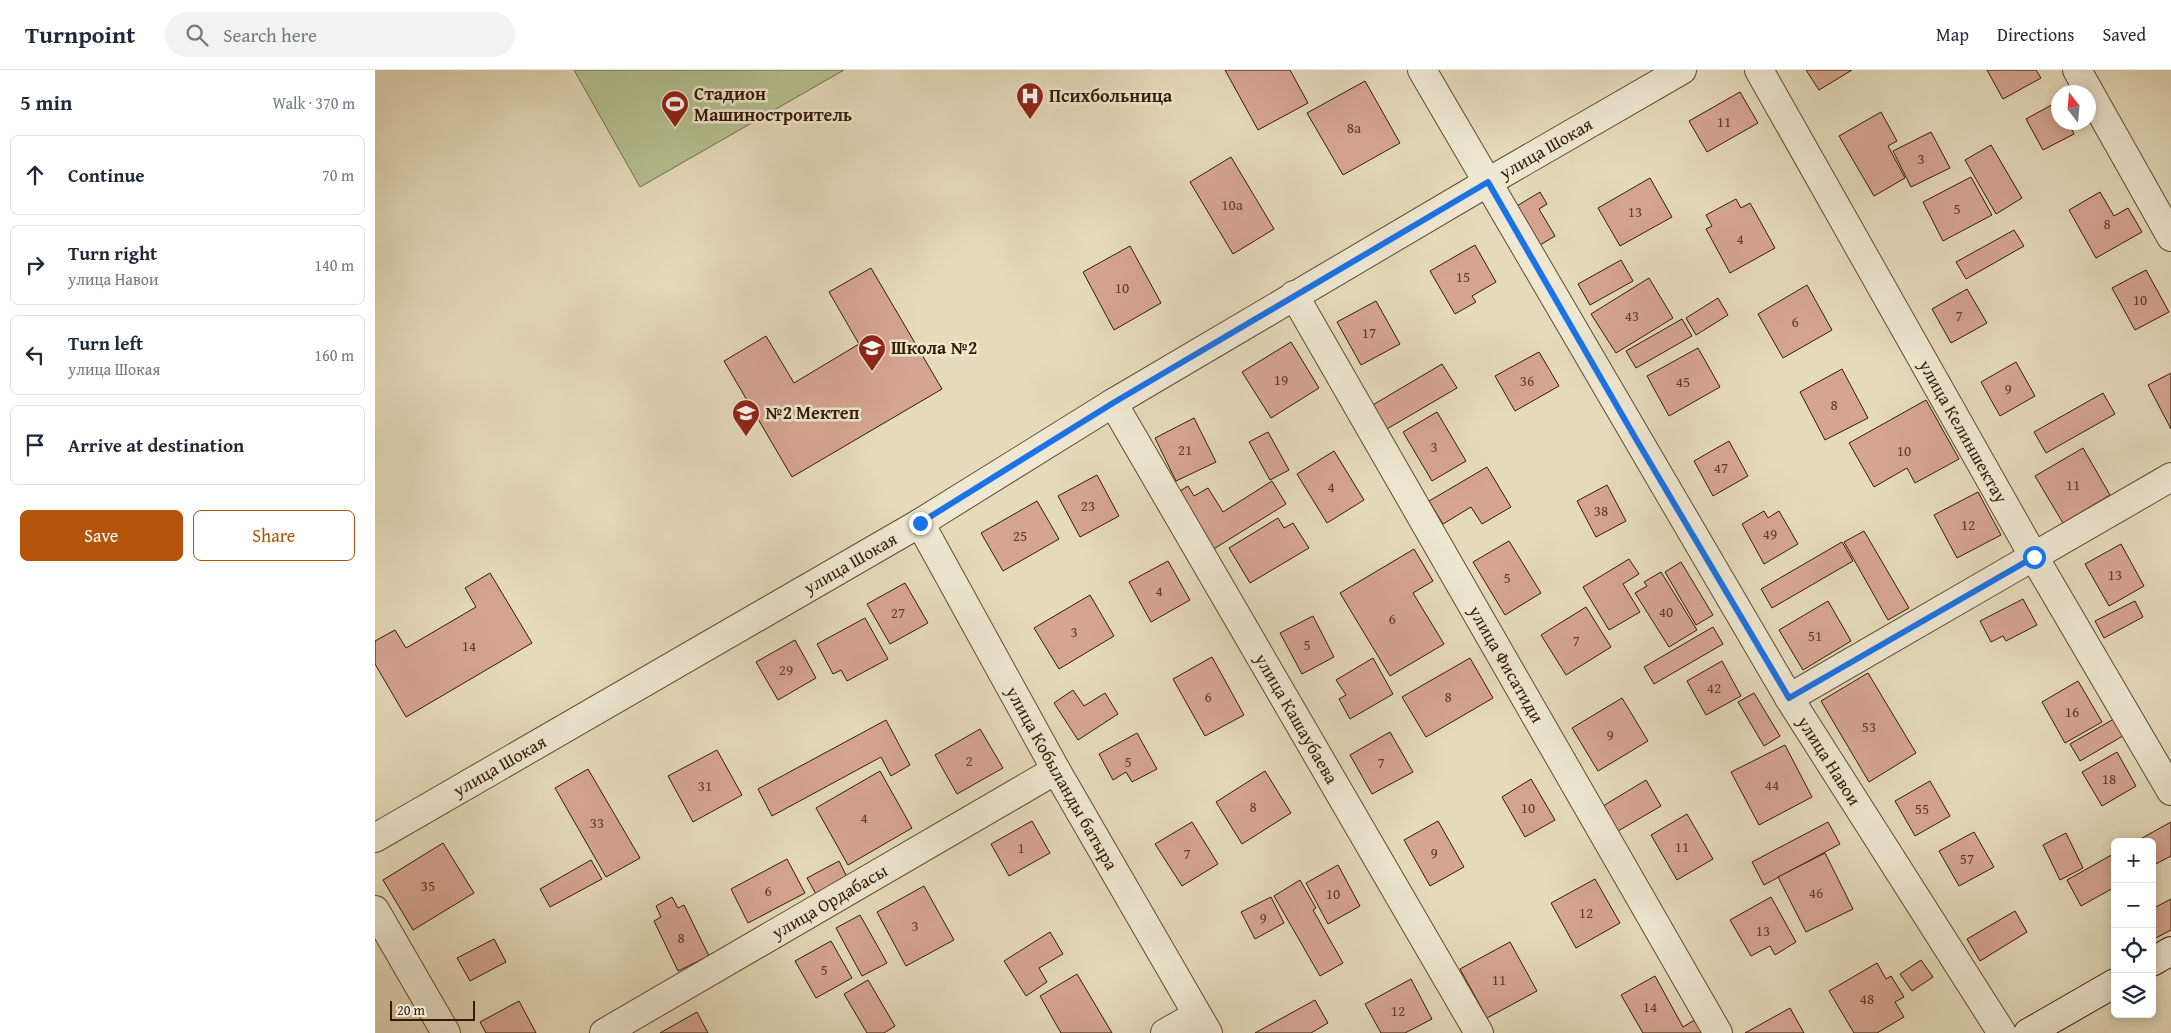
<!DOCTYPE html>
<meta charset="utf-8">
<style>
body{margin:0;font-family:"Gentium Book Plus",serif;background:#f2f2f3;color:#1f2937}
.controls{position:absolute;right:15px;bottom:15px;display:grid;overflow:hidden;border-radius:8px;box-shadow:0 2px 12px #0003}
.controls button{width:45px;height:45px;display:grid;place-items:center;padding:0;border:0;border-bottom:1px solid #e0e1e3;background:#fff;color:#1f2937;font:25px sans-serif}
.compass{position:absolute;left:1676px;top:15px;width:45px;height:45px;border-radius:50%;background:#fff;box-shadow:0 2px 12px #0003;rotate:344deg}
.scale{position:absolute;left:15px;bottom:12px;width:85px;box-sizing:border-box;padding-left:5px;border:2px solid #351c00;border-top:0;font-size:14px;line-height:18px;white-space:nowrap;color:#351c00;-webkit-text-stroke:4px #eee7d2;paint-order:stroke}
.stop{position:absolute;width:15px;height:15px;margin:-11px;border:4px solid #1a73e8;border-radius:50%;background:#fff}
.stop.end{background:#1a73e8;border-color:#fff;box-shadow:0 1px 5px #0008}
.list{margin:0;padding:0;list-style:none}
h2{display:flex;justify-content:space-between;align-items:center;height:65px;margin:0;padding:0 20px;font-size:21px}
h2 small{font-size:16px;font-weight:400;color:#747a83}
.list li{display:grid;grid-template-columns:32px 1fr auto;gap:15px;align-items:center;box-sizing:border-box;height:80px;margin:0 10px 10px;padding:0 10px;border:1px solid #e0e1e3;border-radius:8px}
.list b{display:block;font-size:19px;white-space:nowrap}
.list p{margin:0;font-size:16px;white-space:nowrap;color:#747a83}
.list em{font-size:16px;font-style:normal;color:#747a83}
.actions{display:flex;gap:10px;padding:15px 20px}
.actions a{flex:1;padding:11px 0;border:1px solid #b45309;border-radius:8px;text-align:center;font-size:18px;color:#b45309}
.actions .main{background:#b45309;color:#fff}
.icon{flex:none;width:28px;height:28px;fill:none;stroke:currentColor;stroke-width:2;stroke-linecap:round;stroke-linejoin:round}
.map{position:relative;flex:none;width:1796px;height:963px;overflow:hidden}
header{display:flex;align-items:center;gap:30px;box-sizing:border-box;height:70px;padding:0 25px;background:#fff;border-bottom:1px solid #e0e1e3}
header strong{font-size:24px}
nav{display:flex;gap:28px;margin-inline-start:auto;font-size:18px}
.search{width:350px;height:45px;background:#f2f2f3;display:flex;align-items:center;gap:12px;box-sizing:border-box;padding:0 18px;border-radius:28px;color:#747a83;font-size:19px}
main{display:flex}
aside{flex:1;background:#fff}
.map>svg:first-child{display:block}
.green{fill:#b5c090;stroke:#756e48}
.building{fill:#d6a592;stroke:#351c00}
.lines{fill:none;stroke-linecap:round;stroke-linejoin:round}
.minor-casing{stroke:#614c2e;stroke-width:30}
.secondary-casing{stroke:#351c00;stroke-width:30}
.minor{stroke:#eee7d2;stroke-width:28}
.secondary{stroke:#eee7d2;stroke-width:28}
.route{stroke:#1a73e8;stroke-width:6}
.labels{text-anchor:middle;stroke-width:5;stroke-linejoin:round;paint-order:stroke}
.number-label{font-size:15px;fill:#5d3e24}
.poi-label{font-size:18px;font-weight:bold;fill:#351c00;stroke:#eee7d2;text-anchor:start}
.street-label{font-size:18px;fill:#351c00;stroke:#eee7d2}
</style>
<header>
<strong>Turnpoint</strong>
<div class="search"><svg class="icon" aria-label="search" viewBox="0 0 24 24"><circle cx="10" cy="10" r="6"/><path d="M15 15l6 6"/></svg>Search here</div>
<nav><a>Map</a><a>Directions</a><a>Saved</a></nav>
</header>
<main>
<aside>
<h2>5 min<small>Walk · 370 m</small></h2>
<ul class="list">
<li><svg class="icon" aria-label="ahead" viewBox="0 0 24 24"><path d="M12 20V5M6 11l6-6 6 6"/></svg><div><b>Continue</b></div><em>70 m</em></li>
<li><svg class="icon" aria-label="right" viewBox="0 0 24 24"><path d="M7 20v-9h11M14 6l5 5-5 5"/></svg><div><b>Turn right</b><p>улица Навои</p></div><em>140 m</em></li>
<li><svg class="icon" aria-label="left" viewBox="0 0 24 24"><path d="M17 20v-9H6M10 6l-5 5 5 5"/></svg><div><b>Turn left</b><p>улица Шокая</p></div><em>160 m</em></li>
<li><svg class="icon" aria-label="arrive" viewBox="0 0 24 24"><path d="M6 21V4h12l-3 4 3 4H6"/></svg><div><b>Arrive at destination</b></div></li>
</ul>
<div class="actions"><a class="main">Save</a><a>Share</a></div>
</aside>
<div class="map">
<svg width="1796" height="963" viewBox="0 0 1796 963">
<rect width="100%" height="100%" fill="#e5daba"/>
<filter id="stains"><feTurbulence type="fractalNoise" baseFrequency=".004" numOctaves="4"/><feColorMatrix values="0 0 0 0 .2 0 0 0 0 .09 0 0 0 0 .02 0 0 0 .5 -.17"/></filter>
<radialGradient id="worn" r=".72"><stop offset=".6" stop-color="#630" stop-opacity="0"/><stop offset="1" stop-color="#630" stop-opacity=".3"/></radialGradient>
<path class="green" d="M 199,0 L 469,0 L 265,117 Z"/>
<g class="building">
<path d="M 850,0 L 915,0 L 933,33 L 883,60 Z"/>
<path d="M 1431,0 L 1477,0 L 1444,20 Z"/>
<path d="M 1612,0 L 1661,0 L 1666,8 L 1628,29 Z"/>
<path d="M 990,11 L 1025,73 L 968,105 L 932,43 Z"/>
<path d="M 1365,22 L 1383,53 L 1332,82 L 1314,51 Z"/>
<path d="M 1682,32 L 1684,52 L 1693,52 L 1699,64 L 1668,80 L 1651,49 Z"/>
<path d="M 1506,42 L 1522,71 L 1513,76 L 1530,108 L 1499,126 L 1464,66 Z"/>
<path d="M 1556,62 L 1575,98 L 1536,117 L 1518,81 Z"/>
<path d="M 1616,75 L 1647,128 L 1621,144 L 1590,90 Z"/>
<path d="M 856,87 L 899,159 L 858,184 L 815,112 Z"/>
<path d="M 1596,107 L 1617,145 L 1568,171 L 1548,132 Z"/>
<path d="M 1275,108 L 1297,147 L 1245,176 L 1223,138 Z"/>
<path d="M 1165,122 L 1172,134 L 1164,139 L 1180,166 L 1160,178 L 1137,139 Z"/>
<path d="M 1725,122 L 1739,146 L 1753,138 L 1767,162 L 1721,188 L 1694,140 Z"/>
<path d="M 1361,129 L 1366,138 L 1375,133 L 1400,178 L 1355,203 L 1331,159 L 1337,156 L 1331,145 Z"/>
<path d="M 1639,160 L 1649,176 L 1591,209 L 1581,192 Z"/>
<path d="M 1100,175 L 1121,212 L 1097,226 L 1101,232 L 1080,244 L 1055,201 Z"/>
<path d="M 755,176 L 786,233 L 739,260 L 708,202 Z"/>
<path d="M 1246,190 L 1258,211 L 1215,235 L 1203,214 Z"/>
<path d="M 496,198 L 567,319 L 417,407 L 349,291 L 391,266 L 419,313 L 484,274 L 454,222 Z"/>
<path d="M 1771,200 L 1794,242 L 1760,260 L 1737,218 Z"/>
<path d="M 1274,208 L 1298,248 L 1241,283 L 1216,244 Z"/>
<path d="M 1432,215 L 1457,260 L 1408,288 L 1383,244 Z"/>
<path d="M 1592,219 L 1612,253 L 1576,273 L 1557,239 Z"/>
<path d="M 1343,228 L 1353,245 L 1321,265 L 1311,248 Z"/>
<path d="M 1001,231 L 1025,274 L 986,295 L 962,252 Z"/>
<path d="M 1307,249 L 1317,266 L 1261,298 L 1251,281 Z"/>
<path d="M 916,272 L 944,318 L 896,348 L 867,302 Z"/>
<path d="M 1323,278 L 1345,317 L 1294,346 L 1272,306 Z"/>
<path d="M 1164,282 L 1184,316 L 1140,341 L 1120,306 Z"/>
<path d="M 1641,292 L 1660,326 L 1625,346 L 1606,312 Z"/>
<path d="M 1067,294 L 1082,318 L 1005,363 L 991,339 Z"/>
<path d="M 1467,299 L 1493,348 L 1450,370 L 1425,322 Z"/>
<path d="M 1796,303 L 1796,359 L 1773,315 Z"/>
<path d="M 1728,323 L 1740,344 L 1671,383 L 1659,362 Z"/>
<path d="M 1551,330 L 1584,389 L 1540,413 L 1532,398 L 1499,417 L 1474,373 Z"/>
<path d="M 1062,342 L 1091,391 L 1057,411 L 1028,362 Z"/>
<path d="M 819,348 L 841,392 L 801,411 L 780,368 Z"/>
<path d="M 893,362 L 914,400 L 895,410 L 874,372 Z"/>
<path d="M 1354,371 L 1373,406 L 1338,426 L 1319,391 Z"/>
<path d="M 1708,378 L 1735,425 L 1688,453 L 1660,406 Z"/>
<path d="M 959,381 L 989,430 L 952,453 L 922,404 Z"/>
<path d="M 1112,397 L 1136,437 L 1107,454 L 1096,437 L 1068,454 L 1054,431 Z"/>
<path d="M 722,405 L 744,446 L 705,467 L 683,426 Z"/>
<path d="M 897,411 L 911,434 L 829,485 L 794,428 L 813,416 L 819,426 L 833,418 L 848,442 Z"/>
<path d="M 1232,415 L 1251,451 L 1221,467 L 1202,431 Z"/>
<path d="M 1603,422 L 1626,465 L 1582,488 L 1559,445 Z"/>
<path d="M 662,431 L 684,469 L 628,501 L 606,463 Z"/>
<path d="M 1389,441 L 1393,448 L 1404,441 L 1423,474 L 1389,494 L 1367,454 Z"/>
<path d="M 903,448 L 909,458 L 918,453 L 934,478 L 875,513 L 854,478 Z"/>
<path d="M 1489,461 L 1534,538 L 1513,550 L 1469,472 Z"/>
<path d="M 1134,471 L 1166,523 L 1130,545 L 1098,492 Z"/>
<path d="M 1467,472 L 1478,491 L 1397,538 L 1386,519 Z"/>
<path d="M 1746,474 L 1769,516 L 1734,536 L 1710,494 Z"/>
<path d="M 1039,479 L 1058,511 L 1038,523 L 1069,574 L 1015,606 L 965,523 Z"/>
<path d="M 1254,489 L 1264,504 L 1248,514 L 1265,542 L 1234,560 L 1208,517 Z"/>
<path d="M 793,491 L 815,530 L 776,552 L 754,512 Z"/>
<path d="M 1306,492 L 1338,545 L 1321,555 L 1290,502 Z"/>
<path d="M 1286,502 L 1322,560 L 1294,577 L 1260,523 L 1272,516 L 1269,512 Z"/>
<path d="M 115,503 L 157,573 L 31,647 L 0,594 L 0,571 L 20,560 L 31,578 L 101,537 L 90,518 Z"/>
<path d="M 530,513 L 553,553 L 515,574 L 492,534 Z"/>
<path d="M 715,525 L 739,566 L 684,599 L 659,558 Z"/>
<path d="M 1648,529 L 1662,555 L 1631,571 L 1628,566 L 1616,572 L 1605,551 Z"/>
<path d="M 1453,531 L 1476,571 L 1428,600 L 1404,560 Z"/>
<path d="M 1760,531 L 1768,547 L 1729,568 L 1720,551 Z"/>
<path d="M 1211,537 L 1236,577 L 1191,605 L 1166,565 Z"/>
<path d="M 938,546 L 959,587 L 927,604 L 905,563 Z"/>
<path d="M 490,548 L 513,589 L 472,611 L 466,600 L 458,604 L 442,574 Z"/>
<path d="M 1338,557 L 1348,574 L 1279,614 L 1269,597 Z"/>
<path d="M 420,570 L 441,608 L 403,630 L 381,592 Z"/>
<path d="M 837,587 L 869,645 L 830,666 L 798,609 Z"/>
<path d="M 998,588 L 1018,624 L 975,649 L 964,629 L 971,625 L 961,610 Z"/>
<path d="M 1095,588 L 1118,628 L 1051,667 L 1027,627 Z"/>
<path d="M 1347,591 L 1366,626 L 1331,645 L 1312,611 Z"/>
<path d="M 1493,603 L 1541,683 L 1494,712 L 1446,631 Z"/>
<path d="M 1703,611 L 1727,652 L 1690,673 L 1667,632 Z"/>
<path d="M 698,620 L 709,636 L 730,623 L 743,644 L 703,670 L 679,633 Z"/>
<path d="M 1379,623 L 1405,666 L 1389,676 L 1363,632 Z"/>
<path d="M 1247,628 L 1273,671 L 1223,701 L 1197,658 Z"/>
<path d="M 1744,646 L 1753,663 L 1705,691 L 1695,674 Z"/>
<path d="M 511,650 L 535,695 L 516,706 L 506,687 L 397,746 L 383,719 Z"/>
<path d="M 605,659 L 628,698 L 582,724 L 560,685 Z"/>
<path d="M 1015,662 L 1038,702 L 997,724 L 975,685 Z"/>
<path d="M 762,663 L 782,699 L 757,712 L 751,702 L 738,710 L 724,684 Z"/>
<path d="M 1410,675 L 1437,727 L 1384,755 L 1356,702 Z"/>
<path d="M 342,680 L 367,725 L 318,752 L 293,706 Z"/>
<path d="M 1742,682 L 1761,716 L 1727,736 L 1707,702 Z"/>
<path d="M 213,699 L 265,788 L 231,807 L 180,718 Z"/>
<path d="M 505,701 L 537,758 L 473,795 L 441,738 Z"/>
<path d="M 890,701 L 916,743 L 867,774 L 841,732 Z"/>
<path d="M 1156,709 L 1180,750 L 1150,767 L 1127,727 Z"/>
<path d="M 1271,710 L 1286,736 L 1243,761 L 1228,736 Z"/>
<path d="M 1555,711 L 1575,746 L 1540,766 L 1520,731 Z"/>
<path d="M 1312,744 L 1338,789 L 1302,810 L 1276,765 Z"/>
<path d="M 657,751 L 675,783 L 634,806 L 616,774 Z"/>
<path d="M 1063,751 L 1089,797 L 1055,816 L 1029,770 Z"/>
<path d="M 817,752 L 843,794 L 807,816 L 780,774 Z"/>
<path d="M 1453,752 L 1465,774 L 1389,815 L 1377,792 Z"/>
<path d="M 1796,752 L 1796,786 L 1777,796 L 1777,772 L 1760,772 Z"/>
<path d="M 1599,762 L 1619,797 L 1584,816 L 1564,781 Z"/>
<path d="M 1691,763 L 1708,798 L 1685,810 L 1668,775 Z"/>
<path d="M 68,773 L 99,823 L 38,860 L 8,810 Z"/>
<path d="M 1450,783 L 1478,839 L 1431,862 L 1403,807 Z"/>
<path d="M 1740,783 L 1740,817 L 1706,836 L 1692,810 Z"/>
<path d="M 412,789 L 430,823 L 373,853 L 356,819 Z"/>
<path d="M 216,790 L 227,809 L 175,837 L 165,819 Z"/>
<path d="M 464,791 L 473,809 L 442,826 L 432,808 Z"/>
<path d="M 963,795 L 985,836 L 953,854 L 931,813 Z"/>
<path d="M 1220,809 L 1245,853 L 1201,878 L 1176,833 Z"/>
<path d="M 925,810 L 941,838 L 938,840 L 968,893 L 945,906 L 899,826 Z"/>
<path d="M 549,816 L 579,870 L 531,896 L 502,842 Z"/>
<path d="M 297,827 L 303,838 L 309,835 L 334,886 L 303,901 L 279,851 L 286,847 L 281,836 Z"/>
<path d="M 896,827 L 909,853 L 880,869 L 866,842 Z"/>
<path d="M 1396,827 L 1421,872 L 1400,885 L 1395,876 L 1376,886 L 1355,850 Z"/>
<path d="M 1796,829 L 1796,860 L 1777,870 L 1777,839 Z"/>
<path d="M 1640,841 L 1652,862 L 1605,891 L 1592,869 Z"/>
<path d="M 485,845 L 512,893 L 487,906 L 461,858 Z"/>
<path d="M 675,862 L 688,884 L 664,898 L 672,912 L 651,926 L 629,891 Z"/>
<path d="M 119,869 L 131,892 L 95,911 L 82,888 Z"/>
<path d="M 456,871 L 477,908 L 441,928 L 420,891 Z"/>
<path d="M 1135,872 L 1162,921 L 1112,948 L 1085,899 Z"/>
<path d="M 1546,890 L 1558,907 L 1537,921 L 1525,904 Z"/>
<path d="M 1502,893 L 1511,909 L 1516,906 L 1529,927 L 1520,932 L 1529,947 L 1502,963 L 1479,963 L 1454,921 Z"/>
<path d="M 702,904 L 737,963 L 686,963 L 665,926 Z"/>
<path d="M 1280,906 L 1308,957 L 1323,948 L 1332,963 L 1268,963 L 1246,925 Z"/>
<path d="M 1036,909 L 1057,949 L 1030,963 L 1006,963 L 990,934 Z"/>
<path d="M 493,910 L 520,956 L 509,963 L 492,963 L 469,924 Z"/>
<path d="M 940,930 L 953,953 L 936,963 L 880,963 Z"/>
<path d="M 144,931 L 161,963 L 111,963 L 105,952 Z"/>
<path d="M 1415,938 L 1429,963 L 1370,963 Z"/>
<path d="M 322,942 L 333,963 L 285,963 Z"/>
</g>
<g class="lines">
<g class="minor-casing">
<g id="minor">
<path id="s1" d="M 1047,0 L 1414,628 L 1627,963"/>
<path id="s2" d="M 1384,0 L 1659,487 L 1796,721"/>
<path d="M 1702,0 L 1796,167"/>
<path id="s3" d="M 919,225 L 1343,963"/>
<path id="s4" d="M 738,333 L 1104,963"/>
<path id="s5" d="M 545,453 L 681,700 L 833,963"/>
<path d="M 1414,628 L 1796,407"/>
<path id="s6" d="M 0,768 L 545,453 L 738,333 L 1113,112 L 1307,0"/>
<path d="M 0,840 L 71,963"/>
<path id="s7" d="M 229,963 L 681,700"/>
<path d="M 790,963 L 822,945"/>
</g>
</g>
<g class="secondary-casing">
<g id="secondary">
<path d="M 1777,892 L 1796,881"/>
<path d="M 1653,963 L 1740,913"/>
</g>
</g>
<use href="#minor" class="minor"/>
<use href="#secondary" class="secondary"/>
</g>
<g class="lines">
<path class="route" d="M 545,453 L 738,333 L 1113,112 L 1261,369 L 1414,628 L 1659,487"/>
</g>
<defs>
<g id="hospital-pin" transform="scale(1.4375)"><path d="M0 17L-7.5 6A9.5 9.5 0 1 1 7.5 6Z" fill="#8f2418" stroke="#eee7d2"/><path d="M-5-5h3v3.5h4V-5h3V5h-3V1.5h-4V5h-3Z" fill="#fff"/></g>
<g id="stadium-pin" transform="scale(1.4375)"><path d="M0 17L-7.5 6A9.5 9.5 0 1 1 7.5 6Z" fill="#8f2418" stroke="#eee7d2"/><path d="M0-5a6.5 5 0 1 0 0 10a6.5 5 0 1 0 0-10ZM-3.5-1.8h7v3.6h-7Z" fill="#fff"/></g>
<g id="school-pin" transform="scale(1.4375)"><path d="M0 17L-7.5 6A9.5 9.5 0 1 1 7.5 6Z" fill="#8f2418" stroke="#eee7d2"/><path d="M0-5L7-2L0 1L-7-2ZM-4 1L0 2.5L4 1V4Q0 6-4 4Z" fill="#fff"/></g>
</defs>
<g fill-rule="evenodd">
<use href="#hospital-pin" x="655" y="26"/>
<use href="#stadium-pin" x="300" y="34"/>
<use href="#school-pin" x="497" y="278"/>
<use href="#school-pin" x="371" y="343"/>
</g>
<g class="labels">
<g class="number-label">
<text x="1349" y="57">11</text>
<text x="979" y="63">8а</text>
<text x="1546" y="94">3</text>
<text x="857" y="140">10а</text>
<text x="1582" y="144">5</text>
<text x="1260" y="147">13</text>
<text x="1732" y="159">8</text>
<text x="1365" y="174">4</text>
<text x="1088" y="212">15</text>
<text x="747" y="223">10</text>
<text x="1765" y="235">10</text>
<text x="1257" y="251">43</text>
<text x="1584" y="251">7</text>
<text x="1420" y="257">6</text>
<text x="994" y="268">17</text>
<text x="906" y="315">19</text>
<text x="1152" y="316">36</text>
<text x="1308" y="317">45</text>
<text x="1633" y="324">9</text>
<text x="1459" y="340">8</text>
<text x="1059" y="382">3</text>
<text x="810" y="385">21</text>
<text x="1529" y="386">10</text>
<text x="1346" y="403">47</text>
<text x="1698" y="420">11</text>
<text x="956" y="422">4</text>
<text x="713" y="441">23</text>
<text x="1226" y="446">38</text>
<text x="1593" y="460">12</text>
<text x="1395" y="469">49</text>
<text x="645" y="471">25</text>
<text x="1740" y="510">13</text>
<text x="1132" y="513">5</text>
<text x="784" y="526">4</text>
<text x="1291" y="547">40</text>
<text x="523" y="548">27</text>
<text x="1017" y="554">6</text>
<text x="699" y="567">3</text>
<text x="1440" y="571">51</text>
<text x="1201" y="576">7</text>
<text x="932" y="580">5</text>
<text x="94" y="581">14</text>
<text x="411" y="605">29</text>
<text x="1339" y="623">42</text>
<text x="833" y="632">6</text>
<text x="1073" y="632">8</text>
<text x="1697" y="647">16</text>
<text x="1494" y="662">53</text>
<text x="1235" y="670">9</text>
<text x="594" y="696">2</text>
<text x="753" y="697">5</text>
<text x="1006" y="698">7</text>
<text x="1734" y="714">18</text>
<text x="1397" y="720">44</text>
<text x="330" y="721">31</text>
<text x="878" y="742">8</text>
<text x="1153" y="743">10</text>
<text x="1547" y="744">55</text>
<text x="489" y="753">4</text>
<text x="222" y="758">33</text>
<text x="1307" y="782">11</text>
<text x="646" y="783">1</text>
<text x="1059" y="788">9</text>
<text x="812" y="789">7</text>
<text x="1592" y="794">57</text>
<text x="53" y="821">35</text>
<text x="393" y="826">6</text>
<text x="1441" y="828">46</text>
<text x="958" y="829">10</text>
<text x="1211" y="848">12</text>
<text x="888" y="853">9</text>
<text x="540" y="861">3</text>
<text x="1388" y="866">13</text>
<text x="306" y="873">8</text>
<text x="449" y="905">5</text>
<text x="1124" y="915">11</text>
<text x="1492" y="934">48</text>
<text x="1275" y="942">14</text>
<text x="1023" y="946">12</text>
</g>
<g class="poi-label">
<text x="319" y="30">Стадион<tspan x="319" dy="21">Машиностроитель</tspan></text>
<text x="674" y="32">Психбольница</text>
<text x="516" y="284">Школа №2</text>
<text x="390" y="349">№2 Мектеп</text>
</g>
<g class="street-label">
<text dy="6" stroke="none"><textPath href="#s6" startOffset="1359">улица Шокая</textPath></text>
<text dy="6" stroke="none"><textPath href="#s2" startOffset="415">улица Келиншектау</textPath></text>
<text dy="6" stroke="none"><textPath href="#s6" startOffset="549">улица Шокая</textPath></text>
<text dy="6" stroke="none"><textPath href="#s3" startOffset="426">улица Фисатиди</textPath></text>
<text dy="6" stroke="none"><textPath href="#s4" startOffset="365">улица Кашаубаева</textPath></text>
<text dy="6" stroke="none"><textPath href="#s1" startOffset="802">улица Навои</textPath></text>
<text dy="6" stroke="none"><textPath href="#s6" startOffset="144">улица Шокая</textPath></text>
<text dy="6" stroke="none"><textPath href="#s5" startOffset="292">улица Кобыланды батыра</textPath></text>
<text dy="6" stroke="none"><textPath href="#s7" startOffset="261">улица Ордабасы</textPath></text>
</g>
</g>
<rect width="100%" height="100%" filter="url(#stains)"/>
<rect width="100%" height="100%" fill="url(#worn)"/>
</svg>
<div class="controls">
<button>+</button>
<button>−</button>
<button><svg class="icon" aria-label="locate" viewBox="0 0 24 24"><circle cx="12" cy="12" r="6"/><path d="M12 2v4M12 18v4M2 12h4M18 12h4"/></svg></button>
<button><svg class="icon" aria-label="layers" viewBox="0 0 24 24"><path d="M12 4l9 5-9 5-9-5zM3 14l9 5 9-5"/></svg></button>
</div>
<svg class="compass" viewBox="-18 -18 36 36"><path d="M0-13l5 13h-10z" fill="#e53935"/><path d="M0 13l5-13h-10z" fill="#747a83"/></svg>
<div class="scale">20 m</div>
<div class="stop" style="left:1659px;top:487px"></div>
<div class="stop end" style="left:545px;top:453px"></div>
</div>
</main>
